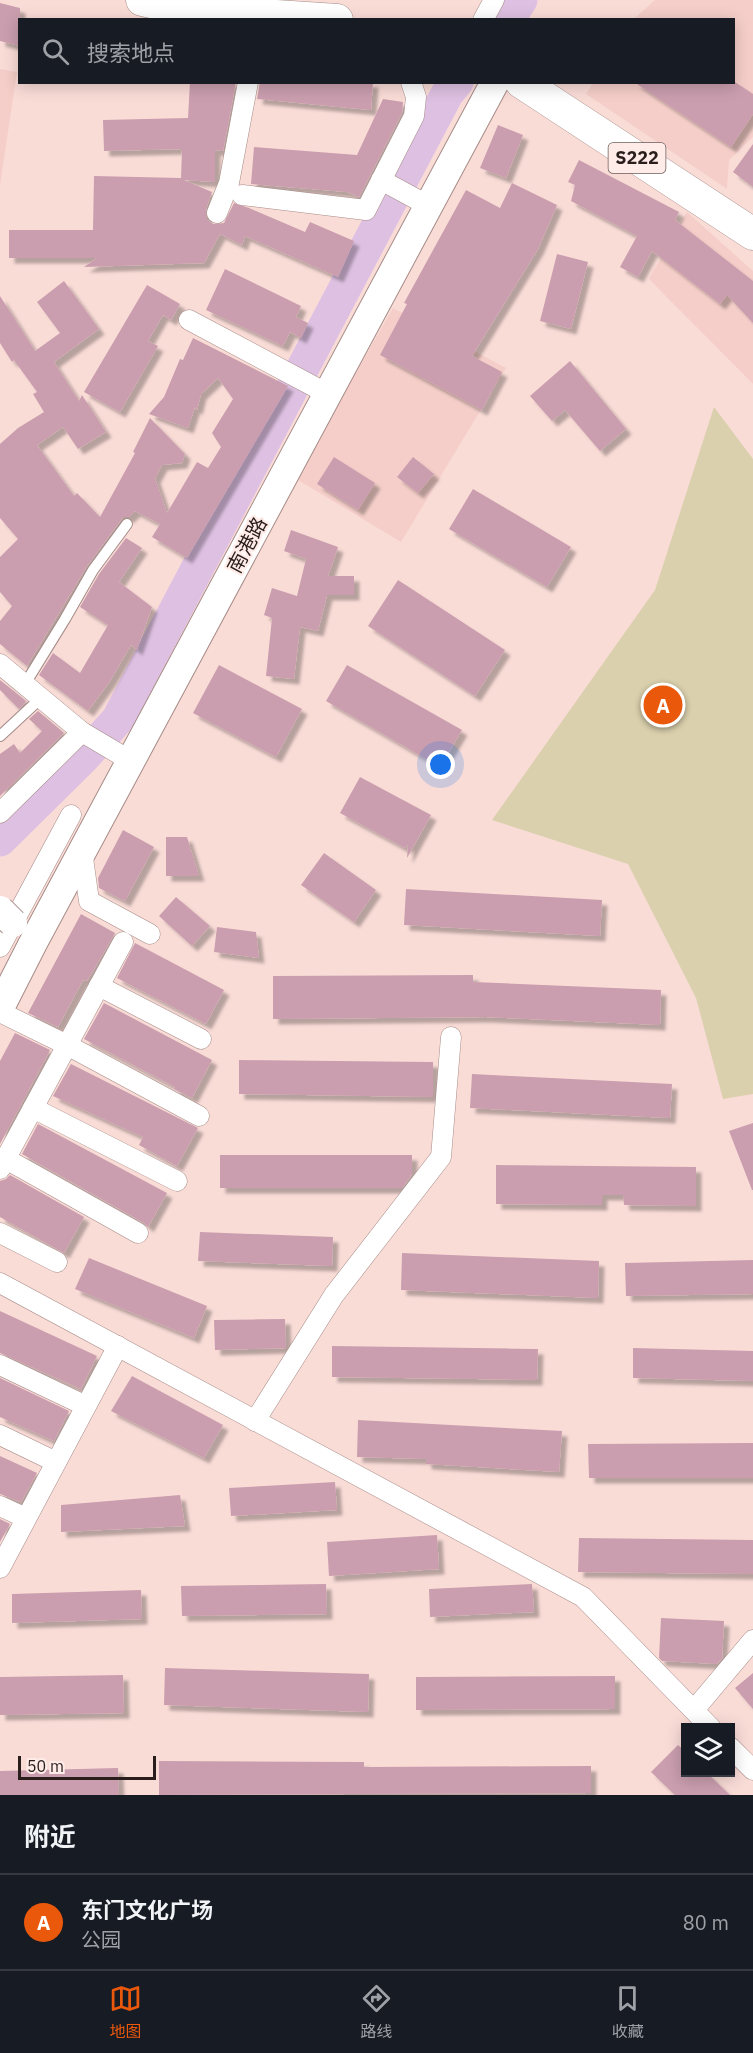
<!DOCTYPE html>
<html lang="zh">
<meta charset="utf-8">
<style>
body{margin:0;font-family:"IBM Plex Sans","Noto Sans SC",sans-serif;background:#242831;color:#f1f3f6}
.controls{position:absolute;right:18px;bottom:18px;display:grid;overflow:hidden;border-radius:0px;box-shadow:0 3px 15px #0003}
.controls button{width:54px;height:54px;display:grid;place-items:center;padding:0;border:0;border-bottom:2px solid #363941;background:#171b24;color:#f1f3f6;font:30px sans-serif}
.scale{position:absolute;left:18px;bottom:15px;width:138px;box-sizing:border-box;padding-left:6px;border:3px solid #291e1c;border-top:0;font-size:16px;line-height:21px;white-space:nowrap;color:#291e1c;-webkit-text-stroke:4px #ffece9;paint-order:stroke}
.you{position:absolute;left:441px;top:765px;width:21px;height:21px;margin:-15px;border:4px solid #fff;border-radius:50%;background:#1a73e8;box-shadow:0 0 0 9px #1a73e833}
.badge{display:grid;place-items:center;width:39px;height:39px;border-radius:50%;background:#ea580c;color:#fff;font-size:20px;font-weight:700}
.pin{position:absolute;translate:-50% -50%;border:3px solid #fff;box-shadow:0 2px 6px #0006}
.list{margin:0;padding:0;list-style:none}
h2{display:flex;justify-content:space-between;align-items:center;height:78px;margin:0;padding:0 24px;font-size:26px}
h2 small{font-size:20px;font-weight:400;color:#9ea1a6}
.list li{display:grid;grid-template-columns:39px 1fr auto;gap:18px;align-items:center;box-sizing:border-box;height:96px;padding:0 24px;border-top:2px solid #363941}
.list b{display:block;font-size:22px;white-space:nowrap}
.list p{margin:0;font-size:20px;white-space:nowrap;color:#9ea1a6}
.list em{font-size:20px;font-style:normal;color:#9ea1a6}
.icon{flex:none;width:33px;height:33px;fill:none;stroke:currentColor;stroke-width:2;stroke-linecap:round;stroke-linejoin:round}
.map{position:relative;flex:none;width:753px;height:1795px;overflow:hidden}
.search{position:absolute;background:#171b24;box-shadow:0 3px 15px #0003;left:18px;right:18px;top:18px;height:66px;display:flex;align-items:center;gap:15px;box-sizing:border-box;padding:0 21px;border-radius:0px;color:#9ea1a6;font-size:22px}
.sheet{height:174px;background:#171b24}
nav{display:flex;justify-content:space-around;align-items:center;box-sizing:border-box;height:84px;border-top:2px solid #363941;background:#171b24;font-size:16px;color:#9ea1a6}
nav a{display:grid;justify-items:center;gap:3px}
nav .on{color:#ea580c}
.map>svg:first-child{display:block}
.built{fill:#f5cec9}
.green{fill:#dad0ad}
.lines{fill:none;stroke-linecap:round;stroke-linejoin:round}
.river{stroke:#dec0e2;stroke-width:33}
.building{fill:#ca9eae;filter:url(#shadow)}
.lane-casing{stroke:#a68b87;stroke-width:12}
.street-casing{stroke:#a68b87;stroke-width:21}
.secondary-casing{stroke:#a68b87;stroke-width:30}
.primary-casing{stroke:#a68b87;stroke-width:33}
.lane{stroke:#fff;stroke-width:10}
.street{stroke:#fff;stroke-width:20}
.secondary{stroke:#fff;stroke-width:28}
.primary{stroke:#fff;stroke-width:32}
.secondary-bridge-casing{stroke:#a68b87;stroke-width:30;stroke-linecap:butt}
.secondary-bridge{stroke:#fff;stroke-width:28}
.labels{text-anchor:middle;stroke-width:4.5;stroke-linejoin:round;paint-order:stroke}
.shield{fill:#ffece9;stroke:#695c5a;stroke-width:1.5}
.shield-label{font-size:18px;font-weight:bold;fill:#291e1c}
.street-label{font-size:20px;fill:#291e1c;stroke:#ffece9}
</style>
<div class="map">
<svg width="753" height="1795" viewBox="0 0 753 1795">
<defs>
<filter id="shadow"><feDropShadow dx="5.5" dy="5.5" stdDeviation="1.5" flood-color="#0004"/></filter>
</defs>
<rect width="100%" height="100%" fill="#fadcd7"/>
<g class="built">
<path d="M 655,0 L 753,0 L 753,137 L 729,160 L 727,189 L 586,94 L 593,83 L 734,82 L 734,20 L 634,19 Z"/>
<path d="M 0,69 L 17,72 L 0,185 Z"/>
<path d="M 687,212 L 753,271 L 753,384 L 649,279 Z"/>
<path d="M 393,308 L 506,368 L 401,542 L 293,477 L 338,404 Z"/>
</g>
<path class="green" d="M 714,407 L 753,459 L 753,1094 L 723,1099 L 696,998 L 628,864 L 492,820 L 655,590 Z"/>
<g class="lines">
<g class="river">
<path d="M 508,20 L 521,0"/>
<path d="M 0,840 L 84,757 L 118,719 L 447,94 L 457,82"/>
</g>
</g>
<g class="building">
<path d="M 0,3 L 20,8 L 20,46 L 0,41 Z"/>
<path d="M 190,82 L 236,82 L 223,151 L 215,150 L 215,182 L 184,180 L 212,192 L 206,209 L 207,220 L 213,224 L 224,223 L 234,203 L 249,208 L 305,232 L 310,222 L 354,241 L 338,277 L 245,236 L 242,245 L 220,234 L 204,263 L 84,267 L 97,258 L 9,258 L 9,230 L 93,230 L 94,176 L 181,178 L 182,149 L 104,151 L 103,120 L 188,118 Z"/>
<path d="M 260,82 L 373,82 L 371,110 L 257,99 Z"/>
<path d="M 634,82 L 735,82 L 753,94 L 753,114 L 731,147 Z"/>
<path d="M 383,99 L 403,102 L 402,113 L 359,197 L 347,192 L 251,184 L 254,147 L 357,155 Z"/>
<path d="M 498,125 L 523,135 L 506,178 L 480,168 Z"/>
<path d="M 753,144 L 753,187 L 733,172 Z"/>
<path d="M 579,160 L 679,212 L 675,220 L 753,281 L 753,323 L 727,295 L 720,304 L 652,251 L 638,277 L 620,267 L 637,236 L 571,201 L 575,185 L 568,182 Z"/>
<path d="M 512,183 L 557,205 L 538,249 L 472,356 L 502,372 L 482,410 L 380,355 L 407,304 L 404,303 L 466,190 L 500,208 Z"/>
<path d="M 557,254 L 588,262 L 571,329 L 540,321 Z"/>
<path d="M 225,269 L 301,306 L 296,317 L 308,323 L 301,338 L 290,332 L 283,346 L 206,310 Z"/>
<path d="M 64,281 L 99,329 L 54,362 L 79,401 L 82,395 L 106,432 L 78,449 L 63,427 L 37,445 L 74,496 L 77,493 L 100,517 L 135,453 L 133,452 L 150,418 L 185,454 L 182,463 L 162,465 L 155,478 L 167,513 L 197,462 L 208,468 L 221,447 L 212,433 L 233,399 L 218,378 L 201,394 L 197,410 L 195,407 L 188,428 L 149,414 L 164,397 L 180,359 L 183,360 L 193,338 L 288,386 L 187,558 L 152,537 L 160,524 L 135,511 L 129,517 L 123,517 L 87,566 L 27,666 L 0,644 L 0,621 L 12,606 L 0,592 L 0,557 L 18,539 L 0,518 L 0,444 L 18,428 L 44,412 L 33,394 L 37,392 L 14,360 L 12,362 L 0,343 L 0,296 L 35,351 L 60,333 L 37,302 Z"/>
<path d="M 147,285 L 180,304 L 171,320 L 163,315 L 148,341 L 158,346 L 120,412 L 84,392 Z"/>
<path d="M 570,361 L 626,429 L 600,451 L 565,410 L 552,421 L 530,396 Z"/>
<path d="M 334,457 L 375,483 L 358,510 L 317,484 Z"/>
<path d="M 413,457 L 434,474 L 418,493 L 397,477 Z"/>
<path d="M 473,489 L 571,547 L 547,587 L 449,529 Z"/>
<path d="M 291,530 L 338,547 L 328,576 L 354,576 L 354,595 L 327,595 L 318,631 L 300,627 L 294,679 L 266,676 L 272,618 L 264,615 L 272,588 L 297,596 L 306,559 L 284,551 Z"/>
<path d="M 126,538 L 142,548 L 119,582 L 152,607 L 137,650 L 131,645 L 110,681 L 88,711 L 39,675 L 53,653 L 80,673 L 108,625 L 80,607 L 99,574 Z"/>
<path d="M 398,580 L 505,650 L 475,696 L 368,626 Z"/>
<path d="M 219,665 L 302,709 L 276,757 L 193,713 Z"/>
<path d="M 347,665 L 462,730 L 440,767 L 326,701 Z"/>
<path d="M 0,680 L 26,701 L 19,709 L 0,690 Z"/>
<path d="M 38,711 L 64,733 L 0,796 L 0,754 L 14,744 L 20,753 L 42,731 L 29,719 Z"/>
<path d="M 360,777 L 431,815 L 407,858 L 408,845 L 405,848 L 340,813 Z"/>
<path d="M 123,830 L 154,847 L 125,901 L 99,888 L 98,878 Z"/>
<path d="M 166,837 L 187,837 L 199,876 L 166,876 Z"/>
<path d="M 324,853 L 376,890 L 354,922 L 301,885 Z"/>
<path d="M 406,889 L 602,900 L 600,936 L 404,925 Z"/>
<path d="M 176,897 L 210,926 L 192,946 L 159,916 Z"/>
<path d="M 81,914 L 115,933 L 87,981 L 83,980 L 58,1027 L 28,1013 Z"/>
<path d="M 217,927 L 256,932 L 259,958 L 214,952 Z"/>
<path d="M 135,943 L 224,990 L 206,1024 L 117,978 Z"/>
<path d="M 473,975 L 473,982 L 661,990 L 660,1025 L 486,1017 L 273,1019 L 273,976 Z"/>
<path d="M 104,1003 L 212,1060 L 192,1098 L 174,1089 L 175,1087 L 84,1039 Z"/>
<path d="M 15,1033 L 50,1050 L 0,1144 L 0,1061 Z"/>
<path d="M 239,1060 L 433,1062 L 433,1097 L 239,1094 Z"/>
<path d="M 71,1064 L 198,1128 L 177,1166 L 139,1145 L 143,1137 L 53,1096 Z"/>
<path d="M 472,1074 L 672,1084 L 670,1118 L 470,1108 Z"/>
<path d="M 753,1123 L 753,1190 L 752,1190 L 729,1131 Z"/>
<path d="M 38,1124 L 167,1193 L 148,1227 L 144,1223 L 22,1154 Z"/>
<path d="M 220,1155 L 412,1155 L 412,1174 L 402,1188 L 220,1188 Z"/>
<path d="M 496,1165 L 696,1167 L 696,1206 L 624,1205 L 623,1195 L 602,1195 L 602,1205 L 496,1204 Z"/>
<path d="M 10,1175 L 84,1217 L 64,1253 L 0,1217 L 0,1181 L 6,1179 Z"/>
<path d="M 200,1232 L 333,1237 L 332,1266 L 198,1261 Z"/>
<path d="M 402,1253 L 599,1261 L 598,1298 L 401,1290 Z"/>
<path d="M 89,1258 L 207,1306 L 194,1338 L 75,1289 Z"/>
<path d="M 753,1260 L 753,1294 L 626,1296 L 625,1263 Z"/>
<path d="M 0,1311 L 97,1356 L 81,1389 L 0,1353 Z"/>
<path d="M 285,1319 L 286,1348 L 215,1350 L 214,1320 Z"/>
<path d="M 332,1346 L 538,1349 L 537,1380 L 332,1377 Z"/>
<path d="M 633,1348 L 753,1351 L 753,1381 L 633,1378 Z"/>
<path d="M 132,1376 L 223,1425 L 204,1458 L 111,1411 Z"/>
<path d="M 0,1378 L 69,1411 L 54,1441 L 0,1417 Z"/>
<path d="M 358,1420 L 562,1431 L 559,1472 L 426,1464 L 426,1459 L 357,1457 Z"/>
<path d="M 753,1443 L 753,1478 L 589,1478 L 588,1444 Z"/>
<path d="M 0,1456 L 37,1473 L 21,1502 L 0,1494 Z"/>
<path d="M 335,1482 L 337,1510 L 231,1516 L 229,1488 Z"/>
<path d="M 180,1495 L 185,1526 L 61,1532 L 61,1505 Z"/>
<path d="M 0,1519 L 10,1524 L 0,1542 Z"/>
<path d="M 437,1535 L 439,1569 L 329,1576 L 327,1542 Z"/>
<path d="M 579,1538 L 753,1540 L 753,1574 L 578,1572 Z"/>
<path d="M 326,1584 L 327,1614 L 182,1616 L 181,1586 Z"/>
<path d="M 532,1584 L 534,1612 L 430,1617 L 429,1589 Z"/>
<path d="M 141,1590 L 142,1619 L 12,1623 L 12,1594 Z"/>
<path d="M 661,1618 L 724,1621 L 722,1658 L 717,1664 L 662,1661 L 659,1658 Z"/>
<path d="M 165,1668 L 369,1674 L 368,1712 L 164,1705 Z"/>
<path d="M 753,1673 L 753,1709 L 735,1688 Z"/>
<path d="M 123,1675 L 124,1713 L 0,1715 L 0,1677 Z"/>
<path d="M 615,1676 L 615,1709 L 416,1710 L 416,1677 Z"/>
<path d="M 678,1745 L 686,1752 L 686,1773 L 707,1773 L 730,1795 L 675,1795 L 651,1772 Z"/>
<path d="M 159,1761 L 364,1762 L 364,1767 L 591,1766 L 591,1793 L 159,1795 Z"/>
<path d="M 118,1768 L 119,1795 L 0,1795 L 0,1771 Z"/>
</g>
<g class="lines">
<g class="lane-casing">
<g id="lane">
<path d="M 25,684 L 65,619 L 93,570 L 127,524"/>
<path d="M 0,736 L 41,698"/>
</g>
</g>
<g class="street-casing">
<g id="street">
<path d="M 483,20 L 494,0"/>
<path d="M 381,180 L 429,206"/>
<path d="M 242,195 L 366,210 L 414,116 L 416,97 L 411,82"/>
<path d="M 217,213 L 229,183 L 248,82"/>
<path d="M 189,320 L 328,394"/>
<path d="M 0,664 L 82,732 L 131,761"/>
<path d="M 0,813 L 82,732"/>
<path d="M 82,851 L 89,901 L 150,934"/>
<path d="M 0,947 L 71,815"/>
<path d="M 99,986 L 201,1039"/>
<path d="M 0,1012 L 67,1045 L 199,1116"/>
<path d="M 33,1108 L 177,1181"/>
<path d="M 6,1159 L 138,1233"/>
<path d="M 0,1169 L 123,942"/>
<path d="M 0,1233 L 57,1262"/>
<path d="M 0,1283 L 583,1597 L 711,1728"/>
<path d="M 0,1365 L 86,1406"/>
<path d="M 255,1421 L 334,1295 L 441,1157 L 451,1037"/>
<path d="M 0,1435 L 56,1462"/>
<path d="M 0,1506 L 26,1518"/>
<path d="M 0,1568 L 118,1346"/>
<path d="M 694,1710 L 753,1640"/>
<path d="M 730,1747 L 753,1770"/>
</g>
</g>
<g class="secondary-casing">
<path id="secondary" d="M 0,1008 L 33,943 L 495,82"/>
</g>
<g class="primary-casing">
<g id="primary">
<path d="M 142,0 L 186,10 L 337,20"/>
<path d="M 521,82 L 753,234"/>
</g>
</g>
<use href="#lane" class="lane"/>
<use href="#street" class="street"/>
<use href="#secondary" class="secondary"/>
<use href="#primary" class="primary"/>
<g class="secondary-bridge-casing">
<path id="secondary-bridge" d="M 0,910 L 13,923"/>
</g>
<use href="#secondary-bridge" class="secondary-bridge"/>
</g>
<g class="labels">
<rect class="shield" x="608.5" y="143" width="57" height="30" rx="4.5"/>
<g class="shield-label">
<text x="637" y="164">S222</text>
</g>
<g class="street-label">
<text transform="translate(247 545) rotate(-62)" y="7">南港路</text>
</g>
</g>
</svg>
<div class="controls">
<button><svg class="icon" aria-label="layers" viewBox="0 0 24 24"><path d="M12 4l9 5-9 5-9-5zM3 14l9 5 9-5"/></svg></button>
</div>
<div class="scale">50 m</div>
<div class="you"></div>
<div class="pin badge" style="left:663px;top:705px">A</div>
<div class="search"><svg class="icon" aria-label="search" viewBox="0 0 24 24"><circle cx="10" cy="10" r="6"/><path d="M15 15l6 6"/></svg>搜索地点</div>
</div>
<section class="sheet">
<h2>附近<small></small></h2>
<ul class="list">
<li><span class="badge">A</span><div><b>东门文化广场</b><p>公园</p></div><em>80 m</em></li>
</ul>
</section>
<nav>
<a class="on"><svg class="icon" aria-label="map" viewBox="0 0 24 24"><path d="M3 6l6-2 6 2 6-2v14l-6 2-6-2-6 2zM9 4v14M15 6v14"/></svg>地图</a>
<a><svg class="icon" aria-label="directions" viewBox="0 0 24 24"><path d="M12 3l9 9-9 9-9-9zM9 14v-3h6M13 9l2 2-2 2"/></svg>路线</a>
<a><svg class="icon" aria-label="saved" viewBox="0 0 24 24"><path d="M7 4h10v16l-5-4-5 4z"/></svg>收藏</a>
</nav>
